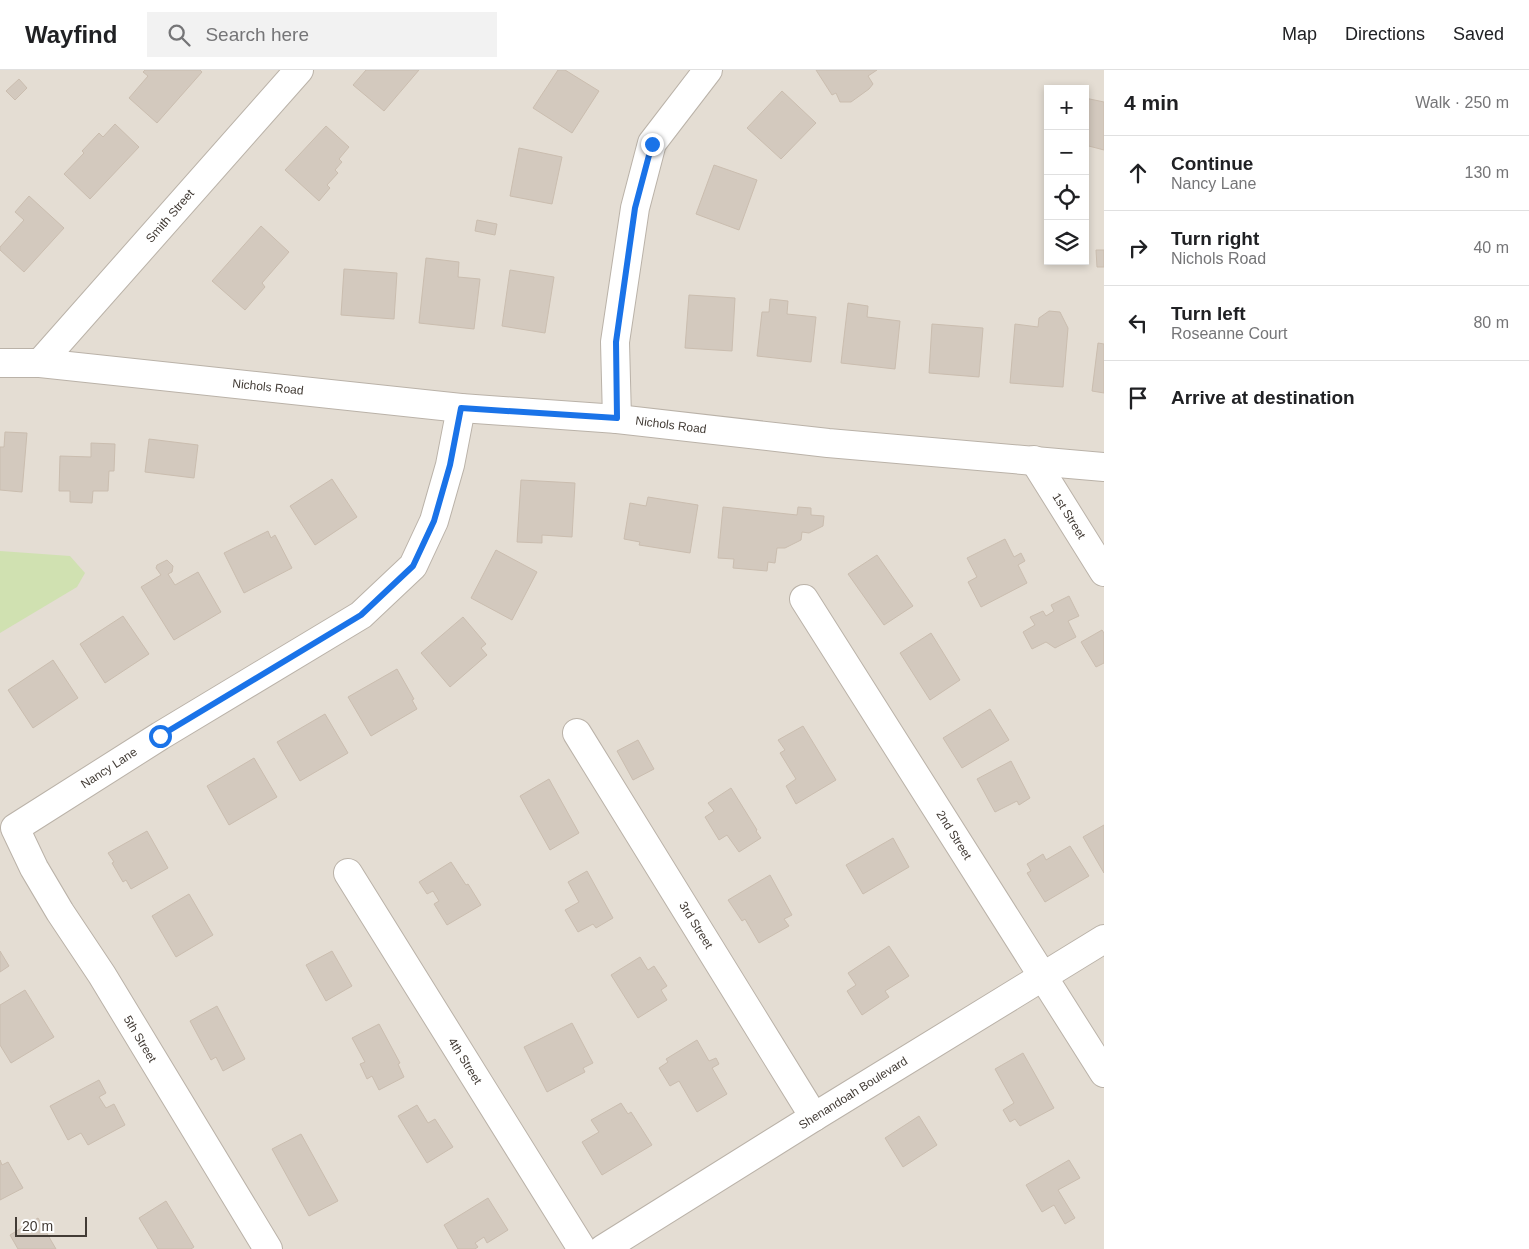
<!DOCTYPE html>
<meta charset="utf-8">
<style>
body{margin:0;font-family:Arial,sans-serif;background:#f2f2f2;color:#202124}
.controls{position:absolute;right:15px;top:15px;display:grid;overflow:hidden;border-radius:0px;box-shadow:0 2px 8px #0003}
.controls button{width:45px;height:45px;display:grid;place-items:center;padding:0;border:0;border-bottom:1px solid #e0e0e0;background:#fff;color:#202124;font:25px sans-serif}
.scale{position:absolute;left:15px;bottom:12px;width:72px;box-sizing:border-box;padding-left:5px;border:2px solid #423b35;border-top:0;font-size:14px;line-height:18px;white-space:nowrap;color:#423b35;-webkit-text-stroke:4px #fff;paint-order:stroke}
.stop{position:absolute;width:15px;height:15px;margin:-11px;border:4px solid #1a73e8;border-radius:50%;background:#fff}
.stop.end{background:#1a73e8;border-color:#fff;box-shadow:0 1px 5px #0008}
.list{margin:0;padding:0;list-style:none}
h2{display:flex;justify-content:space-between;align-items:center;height:65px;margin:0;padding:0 20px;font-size:21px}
h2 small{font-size:16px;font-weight:400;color:#757577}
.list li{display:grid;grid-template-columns:32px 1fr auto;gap:15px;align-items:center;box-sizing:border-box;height:75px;padding:0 20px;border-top:1px solid #e0e0e0}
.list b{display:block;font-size:19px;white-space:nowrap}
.list p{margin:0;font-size:16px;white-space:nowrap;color:#757577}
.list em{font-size:16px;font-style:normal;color:#757577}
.icon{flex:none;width:28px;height:28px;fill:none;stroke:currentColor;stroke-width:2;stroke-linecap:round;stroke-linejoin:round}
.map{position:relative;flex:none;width:1104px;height:1179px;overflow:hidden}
header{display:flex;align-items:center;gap:30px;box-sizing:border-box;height:70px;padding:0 25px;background:#fff;border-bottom:1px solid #e0e0e0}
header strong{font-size:24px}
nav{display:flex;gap:28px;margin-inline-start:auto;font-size:18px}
.search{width:350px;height:45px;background:#f2f2f2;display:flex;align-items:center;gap:12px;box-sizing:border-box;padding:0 18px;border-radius:0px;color:#757577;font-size:19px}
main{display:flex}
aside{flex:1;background:#fff}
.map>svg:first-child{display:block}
.residential{fill:#e4ddd3;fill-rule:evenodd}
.green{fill:#d0e1b1}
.building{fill:#d3c9be;stroke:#cabdaf}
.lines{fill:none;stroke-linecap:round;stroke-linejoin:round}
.minor-casing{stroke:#bab2a8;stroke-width:30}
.minor{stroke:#fff;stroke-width:28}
.route{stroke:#1a73e8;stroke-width:6}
.labels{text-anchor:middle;stroke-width:4.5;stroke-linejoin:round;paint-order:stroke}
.street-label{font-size:12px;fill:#423b35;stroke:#fff}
</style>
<header>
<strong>Wayfind</strong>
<div class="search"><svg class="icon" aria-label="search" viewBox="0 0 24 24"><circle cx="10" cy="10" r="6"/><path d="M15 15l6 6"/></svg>Search here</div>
<nav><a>Map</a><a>Directions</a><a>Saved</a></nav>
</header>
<main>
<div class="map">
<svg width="1104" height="1179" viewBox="0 0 1104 1179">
<rect width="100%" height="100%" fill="#f0ebe5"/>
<path class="residential" d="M 0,0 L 1104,0 L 1104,1179 L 0,1179 ZM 1048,19 L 1085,19 L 1085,191 L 1048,191 Z"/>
<path class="green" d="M 0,481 L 70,486 L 85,503 L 77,517 L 0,563 Z"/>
<g class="building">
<path d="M 145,0 L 200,0 L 202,2 L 157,53 L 129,28 L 148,6 L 143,2 Z"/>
<path d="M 366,0 L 419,0 L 384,41 L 353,15 Z"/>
<path d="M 558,0 L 565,0 L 599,21 L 572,63 L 533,38 Z"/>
<path d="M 816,0 L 877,0 L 868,6 L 873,14 L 869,19 L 851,32 L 840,32 L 836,23 L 832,25 Z"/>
<path d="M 19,9 L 27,18 L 15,30 L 6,21 Z"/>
<path d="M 782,21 L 816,53 L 781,89 L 747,58 Z"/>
<path d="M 1085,28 L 1104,32 L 1104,80 L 1085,75 Z"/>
<path d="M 115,54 L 139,77 L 90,129 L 64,104 L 84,83 L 82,81 L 99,63 L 103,67 Z"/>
<path d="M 326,56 L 349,77 L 339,89 L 342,92 L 335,100 L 338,103 L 327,115 L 330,118 L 319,131 L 285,100 Z"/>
<path d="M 519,78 L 562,87 L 552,134 L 510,126 Z"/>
<path d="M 714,95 L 757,110 L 739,160 L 696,144 Z"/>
<path d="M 29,126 L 64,158 L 24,202 L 0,180 L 0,177 L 24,150 L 15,142 Z"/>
<path d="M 477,150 L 497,154 L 495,165 L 475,161 Z"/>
<path d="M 261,156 L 289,182 L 262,213 L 265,217 L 245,240 L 212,211 Z"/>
<path d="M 1096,180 L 1104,180 L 1104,197 L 1097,197 Z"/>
<path d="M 426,188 L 459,192 L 458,207 L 480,209 L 474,259 L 419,253 Z"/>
<path d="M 344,199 L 397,203 L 394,249 L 341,245 Z"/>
<path d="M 510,200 L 554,207 L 545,263 L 502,256 Z"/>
<path d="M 689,225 L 735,228 L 732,281 L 685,278 Z"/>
<path d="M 770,229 L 788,231 L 787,244 L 816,247 L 811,292 L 757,286 L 762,242 L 769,242 Z"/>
<path d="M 848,233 L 868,236 L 867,247 L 900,251 L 895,299 L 841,293 Z"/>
<path d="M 1049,241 L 1060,242 L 1068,258 L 1063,317 L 1010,313 L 1015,254 L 1038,257 L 1039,248 Z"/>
<path d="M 932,254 L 983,258 L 979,307 L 929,303 Z"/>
<path d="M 1098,273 L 1104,274 L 1104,323 L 1092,321 Z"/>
<path d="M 5,362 L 27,363 L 22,422 L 0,420 L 0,377 L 4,377 Z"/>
<path d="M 149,369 L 198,375 L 194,408 L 145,402 Z"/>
<path d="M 91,373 L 115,374 L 114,401 L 109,401 L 108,421 L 93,421 L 92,433 L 70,432 L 70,421 L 59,421 L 60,386 L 91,387 Z"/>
<path d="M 332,409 L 357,447 L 315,475 L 290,436 Z"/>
<path d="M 521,410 L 575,413 L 572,467 L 542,465 L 542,473 L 517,472 Z"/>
<path d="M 648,427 L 698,435 L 690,483 L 639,475 L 640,472 L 624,469 L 630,433 L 646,436 Z"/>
<path d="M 723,437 L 797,445 L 798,437 L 811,438 L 811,445 L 824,446 L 823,456 L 809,463 L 802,462 L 801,470 L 785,478 L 777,478 L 775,493 L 768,492 L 767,501 L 733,498 L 734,489 L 718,488 Z"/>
<path d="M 268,461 L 271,468 L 275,465 L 292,498 L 244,523 L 224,483 Z"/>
<path d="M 1005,469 L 1014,487 L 1021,483 L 1025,491 L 1018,495 L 1027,513 L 981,537 L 968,512 L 977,507 L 967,488 Z"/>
<path d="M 496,480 L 537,502 L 512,550 L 471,528 Z"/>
<path d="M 877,485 L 913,536 L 884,555 L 848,504 Z"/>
<path d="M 167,490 L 173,496 L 172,502 L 168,504 L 175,515 L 198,502 L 221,542 L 174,570 L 141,517 L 161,505 L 156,498 L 157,495 Z"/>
<path d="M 1069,526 L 1079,546 L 1068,551 L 1076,567 L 1055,578 L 1046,572 L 1032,579 L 1023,562 L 1035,555 L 1030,547 L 1043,541 L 1046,546 L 1054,541 L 1051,535 Z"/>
<path d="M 123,546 L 149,584 L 105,613 L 80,574 Z"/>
<path d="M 463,547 L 486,574 L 481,578 L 487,585 L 450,617 L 421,583 Z"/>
<path d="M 1102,560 L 1104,563 L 1104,593 L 1096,597 L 1081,572 Z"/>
<path d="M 931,563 L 960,610 L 930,630 L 900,583 Z"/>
<path d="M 53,590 L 78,628 L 33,658 L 8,620 Z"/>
<path d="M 397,599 L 414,629 L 412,630 L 417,639 L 371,666 L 348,627 Z"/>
<path d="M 990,639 L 1009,670 L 962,698 L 943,668 Z"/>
<path d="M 325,644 L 348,683 L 300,711 L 277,672 Z"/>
<path d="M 803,656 L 836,710 L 796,734 L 786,716 L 796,709 L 780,683 L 785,680 L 778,670 Z"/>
<path d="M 638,670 L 654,699 L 633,710 L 617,681 Z"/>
<path d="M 254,688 L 277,727 L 229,755 L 207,716 Z"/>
<path d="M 1011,691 L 1030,728 L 1019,735 L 1017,731 L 995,742 L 977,709 Z"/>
<path d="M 549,709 L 579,763 L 550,780 L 520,726 Z"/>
<path d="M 731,718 L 757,760 L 756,761 L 761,768 L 739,782 L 727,765 L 719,770 L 705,747 L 714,741 L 708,733 Z"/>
<path d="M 1104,755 L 1104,803 L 1083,767 Z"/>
<path d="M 147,761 L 168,798 L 131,819 L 126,810 L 123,812 L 112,793 L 114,792 L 108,783 Z"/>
<path d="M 893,768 L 909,797 L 863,824 L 846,795 Z"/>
<path d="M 1070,776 L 1089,806 L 1045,832 L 1027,803 L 1031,801 L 1027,794 L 1043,784 L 1046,790 Z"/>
<path d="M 451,792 L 466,815 L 468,814 L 481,835 L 447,855 L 434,834 L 439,831 L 433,821 L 427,824 L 419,812 Z"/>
<path d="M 587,801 L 613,848 L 596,858 L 593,854 L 578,862 L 565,840 L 579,832 L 568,812 Z"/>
<path d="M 770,805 L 792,845 L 784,849 L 789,856 L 759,873 L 745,849 L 742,851 L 728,830 Z"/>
<path d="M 189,824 L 213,865 L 176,887 L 152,846 Z"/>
<path d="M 889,876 L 909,906 L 885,921 L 889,927 L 862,945 L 847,921 L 856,915 L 848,903 Z"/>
<path d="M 0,881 L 9,896 L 0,902 Z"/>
<path d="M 332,881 L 352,916 L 326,931 L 306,895 Z"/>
<path d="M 640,887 L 648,900 L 654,896 L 667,916 L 661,920 L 667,930 L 638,948 L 611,905 Z"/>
<path d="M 25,920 L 54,967 L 11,993 L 0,975 L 0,935 Z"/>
<path d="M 217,936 L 245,989 L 223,1001 L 216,987 L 211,990 L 190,951 Z"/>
<path d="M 572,953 L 593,993 L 583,998 L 585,1002 L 547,1022 L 524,977 Z"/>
<path d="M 379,954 L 400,993 L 398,994 L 404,1007 L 379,1020 L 372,1006 L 367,1009 L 360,994 L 365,992 L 352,968 Z"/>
<path d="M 697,970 L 709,991 L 716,988 L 719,994 L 712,998 L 727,1024 L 697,1042 L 679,1011 L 670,1016 L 659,998 L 668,992 L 666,989 Z"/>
<path d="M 1023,983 L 1054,1038 L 1020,1056 L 1015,1049 L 1010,1052 L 1003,1040 L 1014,1033 L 995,999 Z"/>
<path d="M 99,1010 L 106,1023 L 99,1027 L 106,1038 L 114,1034 L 125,1055 L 88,1075 L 81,1063 L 68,1070 L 50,1036 Z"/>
<path d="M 621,1033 L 628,1044 L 631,1042 L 652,1075 L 602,1105 L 582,1072 L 599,1062 L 591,1050 Z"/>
<path d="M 417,1035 L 428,1053 L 435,1049 L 453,1077 L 427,1093 L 398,1046 Z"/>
<path d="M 919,1046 L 937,1075 L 903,1097 L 885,1068 Z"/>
<path d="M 301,1064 L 338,1131 L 309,1146 L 272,1079 Z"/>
<path d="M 0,1090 L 2,1095 L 8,1092 L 23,1118 L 0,1130 Z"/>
<path d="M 1069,1090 L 1080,1108 L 1058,1120 L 1075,1148 L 1065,1154 L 1054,1135 L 1042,1142 L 1026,1115 Z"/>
<path d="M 488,1128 L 508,1160 L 487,1173 L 484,1167 L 475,1173 L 478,1177 L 475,1179 L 458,1179 L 444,1155 Z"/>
<path d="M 166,1131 L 194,1177 L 191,1179 L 158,1179 L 139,1148 Z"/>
<path d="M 38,1148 L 56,1179 L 18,1179 L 10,1165 Z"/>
</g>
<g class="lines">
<g class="minor-casing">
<g id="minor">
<path d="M 0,293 L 40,293 L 461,338 L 617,349 L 828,373 L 1104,397"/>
<path d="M 40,293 L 299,0"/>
<path d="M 617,349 L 615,272 L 635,138 L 652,73 L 708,0"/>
<path d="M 1034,390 L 1104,502"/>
<path d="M 804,529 L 1104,1003"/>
<path d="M 577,663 L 814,1047"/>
<path d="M 348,803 L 582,1179"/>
<path d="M 268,1179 L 102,905 L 60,842 L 34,798 L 15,758 L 160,666 L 361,545 L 413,496 L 434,451 L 450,395 L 461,338"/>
<path d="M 603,1179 L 814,1047 L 1104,869"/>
</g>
</g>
<use href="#minor" class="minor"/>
</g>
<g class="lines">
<path class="route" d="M 160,666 L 361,545 L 413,496 L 434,451 L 450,395 L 461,338 L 617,348 L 616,272 L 635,138 L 652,74"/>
</g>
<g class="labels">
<g class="street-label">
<text transform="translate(170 146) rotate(-49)" y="4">Smith Street</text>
<text transform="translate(268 317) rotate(6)" y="4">Nichols Road</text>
<text transform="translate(671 355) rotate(7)" y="4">Nichols Road</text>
<text transform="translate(1069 446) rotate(58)" y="4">1st Street</text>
<text transform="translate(109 698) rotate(-33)" y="4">Nancy Lane</text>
<text transform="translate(954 765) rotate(58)" y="4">2nd Street</text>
<text transform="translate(696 855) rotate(58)" y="4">3rd Street</text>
<text transform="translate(140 969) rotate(59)" y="4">5th Street</text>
<text transform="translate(465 991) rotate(58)" y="4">4th Street</text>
<text transform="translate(853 1023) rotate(-32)" y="4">Shenandoah Boulevard</text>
</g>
</g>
</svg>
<div class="controls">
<button>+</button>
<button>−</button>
<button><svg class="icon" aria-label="locate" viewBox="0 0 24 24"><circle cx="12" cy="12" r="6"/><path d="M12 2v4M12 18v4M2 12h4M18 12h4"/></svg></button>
<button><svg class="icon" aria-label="layers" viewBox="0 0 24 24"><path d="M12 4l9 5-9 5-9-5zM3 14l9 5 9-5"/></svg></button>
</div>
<div class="scale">20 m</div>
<div class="stop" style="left:160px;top:666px"></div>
<div class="stop end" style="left:652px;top:74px"></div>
</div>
<aside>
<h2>4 min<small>Walk · 250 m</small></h2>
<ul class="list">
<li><svg class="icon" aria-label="ahead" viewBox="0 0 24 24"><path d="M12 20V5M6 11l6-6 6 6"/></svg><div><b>Continue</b><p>Nancy Lane</p></div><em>130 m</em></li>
<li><svg class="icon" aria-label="right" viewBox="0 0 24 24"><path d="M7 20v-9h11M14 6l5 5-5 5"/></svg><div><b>Turn right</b><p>Nichols Road</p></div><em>40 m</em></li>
<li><svg class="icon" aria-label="left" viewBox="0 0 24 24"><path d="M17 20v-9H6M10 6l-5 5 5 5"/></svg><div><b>Turn left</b><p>Roseanne Court</p></div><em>80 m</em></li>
<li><svg class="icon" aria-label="arrive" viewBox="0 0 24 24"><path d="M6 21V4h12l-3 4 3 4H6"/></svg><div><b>Arrive at destination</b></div></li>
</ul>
</aside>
</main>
